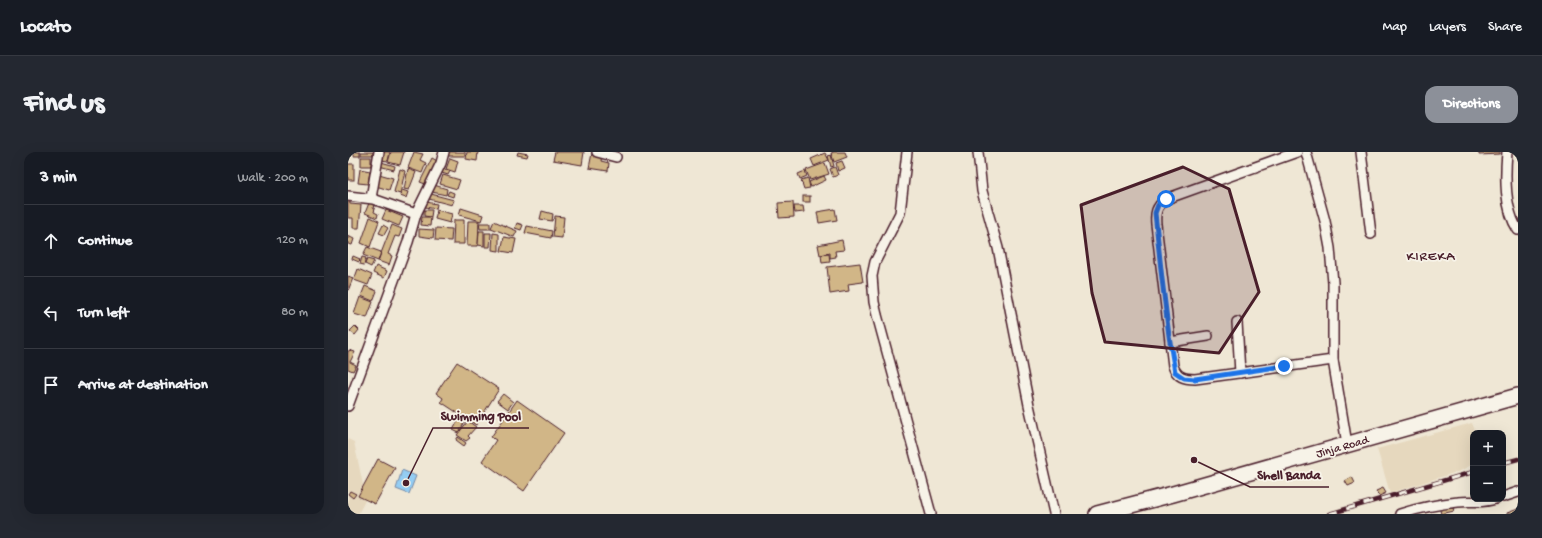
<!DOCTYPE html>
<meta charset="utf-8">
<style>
body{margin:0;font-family:"Gochi Hand",sans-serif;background:#242831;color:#f1f3f6}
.controls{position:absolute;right:12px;bottom:12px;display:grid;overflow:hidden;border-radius:8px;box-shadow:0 4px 16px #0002}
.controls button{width:36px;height:36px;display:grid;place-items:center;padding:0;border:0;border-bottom:1px solid #363941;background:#171b24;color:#f1f3f6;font:20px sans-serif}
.stop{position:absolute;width:12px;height:12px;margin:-9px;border:3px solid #1a73e8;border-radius:50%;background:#fff}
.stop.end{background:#1a73e8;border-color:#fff;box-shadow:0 1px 4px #0008}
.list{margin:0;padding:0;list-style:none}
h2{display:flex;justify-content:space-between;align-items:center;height:52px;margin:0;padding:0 16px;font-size:17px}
h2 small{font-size:13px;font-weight:400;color:#9ea1a6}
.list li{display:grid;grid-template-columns:26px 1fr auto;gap:12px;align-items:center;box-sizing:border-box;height:72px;padding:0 16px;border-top:1px solid #363941}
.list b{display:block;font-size:15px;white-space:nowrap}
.list em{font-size:13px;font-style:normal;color:#9ea1a6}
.icon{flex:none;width:22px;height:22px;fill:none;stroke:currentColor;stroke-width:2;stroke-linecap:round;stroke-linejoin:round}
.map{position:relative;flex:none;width:1170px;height:362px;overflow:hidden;border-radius:12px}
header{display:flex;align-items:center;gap:24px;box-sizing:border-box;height:56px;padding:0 20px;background:#171b24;border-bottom:1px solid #363941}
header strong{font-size:19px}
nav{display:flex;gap:22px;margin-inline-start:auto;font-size:14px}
.intro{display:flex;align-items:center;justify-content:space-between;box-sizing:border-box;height:96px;padding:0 24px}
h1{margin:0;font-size:28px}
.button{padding:10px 18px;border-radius:12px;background:#8c9099;color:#fff;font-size:14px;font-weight:700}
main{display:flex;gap:24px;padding:0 24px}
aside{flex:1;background:#171b24;border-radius:12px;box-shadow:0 4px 16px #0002}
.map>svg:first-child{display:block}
.built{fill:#e6d8be}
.water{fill:#94cdf3;stroke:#7687a3}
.building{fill:#d1b687;stroke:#4a1f2b}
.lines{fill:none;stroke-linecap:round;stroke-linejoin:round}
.minor-casing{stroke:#4a1f2b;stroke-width:12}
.trunk-casing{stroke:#4a1f2b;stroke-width:18}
.minor{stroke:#f7f3e8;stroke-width:9}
.trunk{stroke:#f7f3e8;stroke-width:15}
.rail-casing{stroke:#4a1f2b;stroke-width:4.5}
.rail{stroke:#f7f3e8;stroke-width:3;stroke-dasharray:9;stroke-linecap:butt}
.route{stroke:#1a73e8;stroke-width:5}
.marked{fill:#4a1f2b;fill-opacity:0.2;stroke:#4a1f2b;stroke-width:3;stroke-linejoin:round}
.labels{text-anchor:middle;stroke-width:3.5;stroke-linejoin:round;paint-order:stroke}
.street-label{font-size:12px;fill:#4a1f2b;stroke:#f7f3e8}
.quarter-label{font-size:14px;letter-spacing:1px;fill:#4a1f2b;stroke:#f7f3e8}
.leader{fill:none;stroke:#4a1f2b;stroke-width:1.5}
.callout-dot{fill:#4a1f2b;stroke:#f7f3e8;stroke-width:1.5}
.callout-label{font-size:13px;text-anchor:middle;font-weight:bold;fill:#4a1f2b;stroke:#f7f3e8;stroke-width:3.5;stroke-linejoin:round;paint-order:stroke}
</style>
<header>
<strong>Locato</strong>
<nav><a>Map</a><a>Layers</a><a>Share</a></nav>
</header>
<div class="intro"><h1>Find us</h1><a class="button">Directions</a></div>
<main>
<aside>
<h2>3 min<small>Walk · 200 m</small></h2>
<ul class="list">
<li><svg class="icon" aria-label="ahead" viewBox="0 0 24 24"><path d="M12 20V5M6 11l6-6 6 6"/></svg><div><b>Continue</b></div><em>120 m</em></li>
<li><svg class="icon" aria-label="left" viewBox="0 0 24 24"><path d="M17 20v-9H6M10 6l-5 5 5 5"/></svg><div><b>Turn left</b></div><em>80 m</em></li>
<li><svg class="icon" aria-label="arrive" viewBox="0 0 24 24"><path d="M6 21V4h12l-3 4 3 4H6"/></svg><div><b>Arrive at destination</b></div></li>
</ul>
</aside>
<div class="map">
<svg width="1170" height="362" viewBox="0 0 1170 362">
<rect width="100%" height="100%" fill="#efe7d5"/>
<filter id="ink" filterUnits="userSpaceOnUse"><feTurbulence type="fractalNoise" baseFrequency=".025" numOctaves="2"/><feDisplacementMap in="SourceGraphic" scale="8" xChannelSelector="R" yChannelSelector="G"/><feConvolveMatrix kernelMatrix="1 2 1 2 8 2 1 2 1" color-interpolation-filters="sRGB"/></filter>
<g filter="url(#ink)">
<g class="built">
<path d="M 1124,271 L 1128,281 L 1125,281 L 1125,312 L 1112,319 L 1042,341 L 1029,297 Z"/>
<path d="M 0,287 L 6,290 L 18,347 L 10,362 L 0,362 Z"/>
</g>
<path class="water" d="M 54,318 L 68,324 L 61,342 L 48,337 Z"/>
<g class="building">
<rect x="6" y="0" width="6" height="4"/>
<rect x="13" y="0" width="12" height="3"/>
<path d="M 34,0 L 42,0 L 40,9 L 33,8 Z"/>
<path d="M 43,0 L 56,0 L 52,13 L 40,10 Z"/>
<path d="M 66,0 L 75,2 L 72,8 L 78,11 L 74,21 L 60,16 Z"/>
<rect x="100" y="0" width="17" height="4"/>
<path d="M 119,0 L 130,0 L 129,9 L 118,7 Z"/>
<path d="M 170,0 L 180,2 L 179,5 L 169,3 Z"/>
<path d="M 207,0 L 236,0 L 234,13 L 205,8 Z"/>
<path d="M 486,0 L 497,0 L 499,5 L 486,10 L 483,1 Z"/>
<path d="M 1131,0 L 1152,0 L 1152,2 L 1131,3 Z"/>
<path d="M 244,1 L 254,3 L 253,9 L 261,11 L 260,19 L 241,16 Z"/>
<path d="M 477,1 L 481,8 L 466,14 L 463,7 Z"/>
<path d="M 483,3 L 486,14 L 483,15 L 480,4 Z"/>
<rect x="13" y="5" width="10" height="9"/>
<path d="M 84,6 L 91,10 L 80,33 L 72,30 Z"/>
<path d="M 102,6 L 110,9 L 107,20 L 98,17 Z"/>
<path d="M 494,9 L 497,16 L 490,19 L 488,11 Z"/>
<path d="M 33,10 L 47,14 L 46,18 L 31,14 Z"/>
<path d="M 477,11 L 481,22 L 462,28 L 458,18 Z"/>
<rect x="0" y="12" width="6" height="16"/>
<path d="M 487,15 L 490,23 L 485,25 L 482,17 Z"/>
<path d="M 92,16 L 102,19 L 100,23 L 91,20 Z"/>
<path d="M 12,17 L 22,19 L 20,32 L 10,31 Z"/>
<path d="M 52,17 L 57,19 L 52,42 L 46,40 Z"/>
<path d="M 60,17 L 68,20 L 61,38 L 56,37 Z"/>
<path d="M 457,19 L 459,24 L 452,27 L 450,22 Z"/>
<path d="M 31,22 L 45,26 L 41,38 L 28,34 Z"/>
<path d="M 95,23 L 112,28 L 109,37 L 92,32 Z"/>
<path d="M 476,24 L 478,28 L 463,35 L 461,30 Z"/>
<path d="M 460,26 L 462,36 L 456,37 L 453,28 Z"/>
<path d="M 86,33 L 99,37 L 98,43 L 84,40 Z"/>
<path d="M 54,38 L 60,40 L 58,46 L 52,44 Z"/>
<path d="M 101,39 L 106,41 L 105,45 L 99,43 Z"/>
<path d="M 83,42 L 106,48 L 104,53 L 81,47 Z"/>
<rect x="455" y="44" width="7" height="6"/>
<path d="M 0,49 L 2,49 L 2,52 L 13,53 L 11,76 L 5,76 L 5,66 L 0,66 Z"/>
<path d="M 78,50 L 89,52 L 88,57 L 77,55 Z"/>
<path d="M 445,50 L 446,65 L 431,66 L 430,51 Z"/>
<path d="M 21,51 L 26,53 L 25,56 L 27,57 L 26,60 L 30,62 L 29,66 L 17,61 Z"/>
<path d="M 446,54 L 455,54 L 456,60 L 447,61 Z"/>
<path d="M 113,56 L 135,63 L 133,69 L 111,63 Z"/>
<path d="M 487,57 L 489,68 L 471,71 L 469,60 Z"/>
<path d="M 38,58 L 55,65 L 51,74 L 34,67 Z"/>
<path d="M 76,58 L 84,58 L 83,65 L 76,64 Z"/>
<path d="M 89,58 L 104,62 L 102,71 L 87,67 Z"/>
<path d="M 194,59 L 205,62 L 204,69 L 192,67 Z"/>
<path d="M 207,64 L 216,65 L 214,86 L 205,85 Z"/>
<path d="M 22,65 L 31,69 L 22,95 L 13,91 Z"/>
<path d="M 74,65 L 83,65 L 82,74 L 73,73 Z"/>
<path d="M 106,68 L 116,68 L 116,92 L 105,92 Z"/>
<path d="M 120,69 L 131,69 L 130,94 L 119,94 Z"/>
<path d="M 146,69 L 169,79 L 166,85 L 143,76 Z"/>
<path d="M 131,71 L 142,71 L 142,77 L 132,77 Z"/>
<path d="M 169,71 L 175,73 L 173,78 L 167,76 Z"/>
<path d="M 35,73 L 40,76 L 36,83 L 31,81 Z"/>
<path d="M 44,73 L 54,77 L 51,85 L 47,84 L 40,102 L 44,104 L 41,113 L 30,109 Z"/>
<path d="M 179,74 L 204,79 L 203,86 L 177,81 Z"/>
<path d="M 88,76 L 104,77 L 103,89 L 87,88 Z"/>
<path d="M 71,77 L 86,78 L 85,86 L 71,84 Z"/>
<path d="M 131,79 L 136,79 L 136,94 L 130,93 Z"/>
<path d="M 137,81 L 143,81 L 142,95 L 137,95 Z"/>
<path d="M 145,81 L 151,82 L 151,99 L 144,98 Z"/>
<path d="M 0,84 L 6,87 L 4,93 L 0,92 Z"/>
<path d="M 156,85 L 168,87 L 165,101 L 153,99 Z"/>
<path d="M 494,88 L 496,98 L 487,99 L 488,105 L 482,106 L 482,101 L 472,103 L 470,93 Z"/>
<path d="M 19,95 L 33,100 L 30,109 L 15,103 Z"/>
<path d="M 481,102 L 482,110 L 474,111 L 473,103 Z"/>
<path d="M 5,104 L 12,107 L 11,110 L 4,107 Z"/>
<path d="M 14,105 L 18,106 L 16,113 L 12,112 Z"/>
<path d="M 19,107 L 26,109 L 23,115 L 17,112 Z"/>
<path d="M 512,111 L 515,130 L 500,132 L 501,139 L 482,142 L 479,115 Z"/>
<path d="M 28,114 L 39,119 L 36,126 L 25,121 Z"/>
<path d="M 10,117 L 24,123 L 20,133 L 6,128 Z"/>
<path d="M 0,124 L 5,126 L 0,139 Z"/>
<path d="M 17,134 L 29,139 L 25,149 L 13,144 Z"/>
<path d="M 12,145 L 25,150 L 19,166 L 6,162 Z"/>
<path d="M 7,174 L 11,178 L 7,183 L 2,179 Z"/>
<path d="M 1,198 L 7,200 L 2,210 L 8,213 L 5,219 L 0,217 L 0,201 Z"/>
<path d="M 109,210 L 151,237 L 128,273 L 93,250 L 95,246 L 88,241 Z"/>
<path d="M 155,242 L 165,250 L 160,257 L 149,249 Z"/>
<path d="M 169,248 L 216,281 L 176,339 L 134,309 L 148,288 L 143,285 Z"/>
<path d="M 111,267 L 117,269 L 111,281 L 105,278 Z"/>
<path d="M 120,269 L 128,275 L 120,284 L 122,286 L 118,289 L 109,283 Z"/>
<path d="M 110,285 L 118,291 L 116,294 L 108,288 Z"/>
<path d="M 30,307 L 47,316 L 27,352 L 10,344 Z"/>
<path d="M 1004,325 L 1007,331 L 1000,334 L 997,329 Z"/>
<path d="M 1035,336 L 1038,341 L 1031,344 L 1028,339 Z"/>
<path d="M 2,339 L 8,342 L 5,346 L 0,342 Z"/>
<path d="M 1104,352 L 1106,359 L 1093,362 L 1091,354 Z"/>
<path d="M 1170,357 L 1170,362 L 1159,362 L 1159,361 Z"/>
</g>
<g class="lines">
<g class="minor-casing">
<g id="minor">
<path d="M 249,0 L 268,5"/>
<path d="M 559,0 L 552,61 L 527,110 L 524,124 L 526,150 L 529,163 L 583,362"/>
<path d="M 630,0 L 634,39 L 650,96 L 681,253 L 706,362"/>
<path d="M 949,0 L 818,47 C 808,55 807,61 808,72 L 825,214 C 829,225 836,227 847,227 L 985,208"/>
<path d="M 958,0 L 977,69 L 982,96 L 985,131 L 985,208 L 999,292"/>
<path d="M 1013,0 L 1023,82"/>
<path d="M 1159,0 C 1157,24 1156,57 1170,78"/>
<path d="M 0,44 L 25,47 L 68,62"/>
<path d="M 23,46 L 31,0"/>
<path d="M 889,170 L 892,221"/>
<path d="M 822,190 L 860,184"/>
<path d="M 0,254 L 60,90 L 68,62 L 93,11 L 96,0"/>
<path d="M 1155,345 L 1170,340"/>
<path d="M 1052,362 C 1071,356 1091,352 1110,350 C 1125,348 1132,352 1147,347"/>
</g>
</g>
<g class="trunk-casing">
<path id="trunk" d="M 749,362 L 825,342 L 1170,244"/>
</g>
<use href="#minor" class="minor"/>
<use href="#trunk" class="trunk"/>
<g class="rail-casing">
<g id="rail">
<path d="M 1155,311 L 1170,307"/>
<path d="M 981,362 L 1125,320"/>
</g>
</g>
<use href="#rail" class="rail"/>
</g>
</g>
<g class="lines" filter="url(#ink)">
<path class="route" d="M 818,47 L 810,53 L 807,61 L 814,127 L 821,184 L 827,220 L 836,226 L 847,227 L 936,214"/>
</g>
<path class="marked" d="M 835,15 L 881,37 L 911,140 L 871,201 L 757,190 L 744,141 L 733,53 Z"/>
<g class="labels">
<g class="street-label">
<text transform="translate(994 294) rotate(-16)" y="4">Jinja Road</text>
</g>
<g class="quarter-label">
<text x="1083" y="108">KIREKA</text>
</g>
</g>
<path class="leader" d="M58 331L85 276H181M846 308L902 335H981"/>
<g class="callout-dot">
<circle cx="58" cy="331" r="4"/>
<circle cx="846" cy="308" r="4"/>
</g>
<g class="callout-label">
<text x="133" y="268">Swimming Pool</text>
<text x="941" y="327">Shell Banda</text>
</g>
</svg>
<div class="controls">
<button>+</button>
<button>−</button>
</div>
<div class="stop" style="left:818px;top:47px"></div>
<div class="stop end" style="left:936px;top:214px"></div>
</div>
</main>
